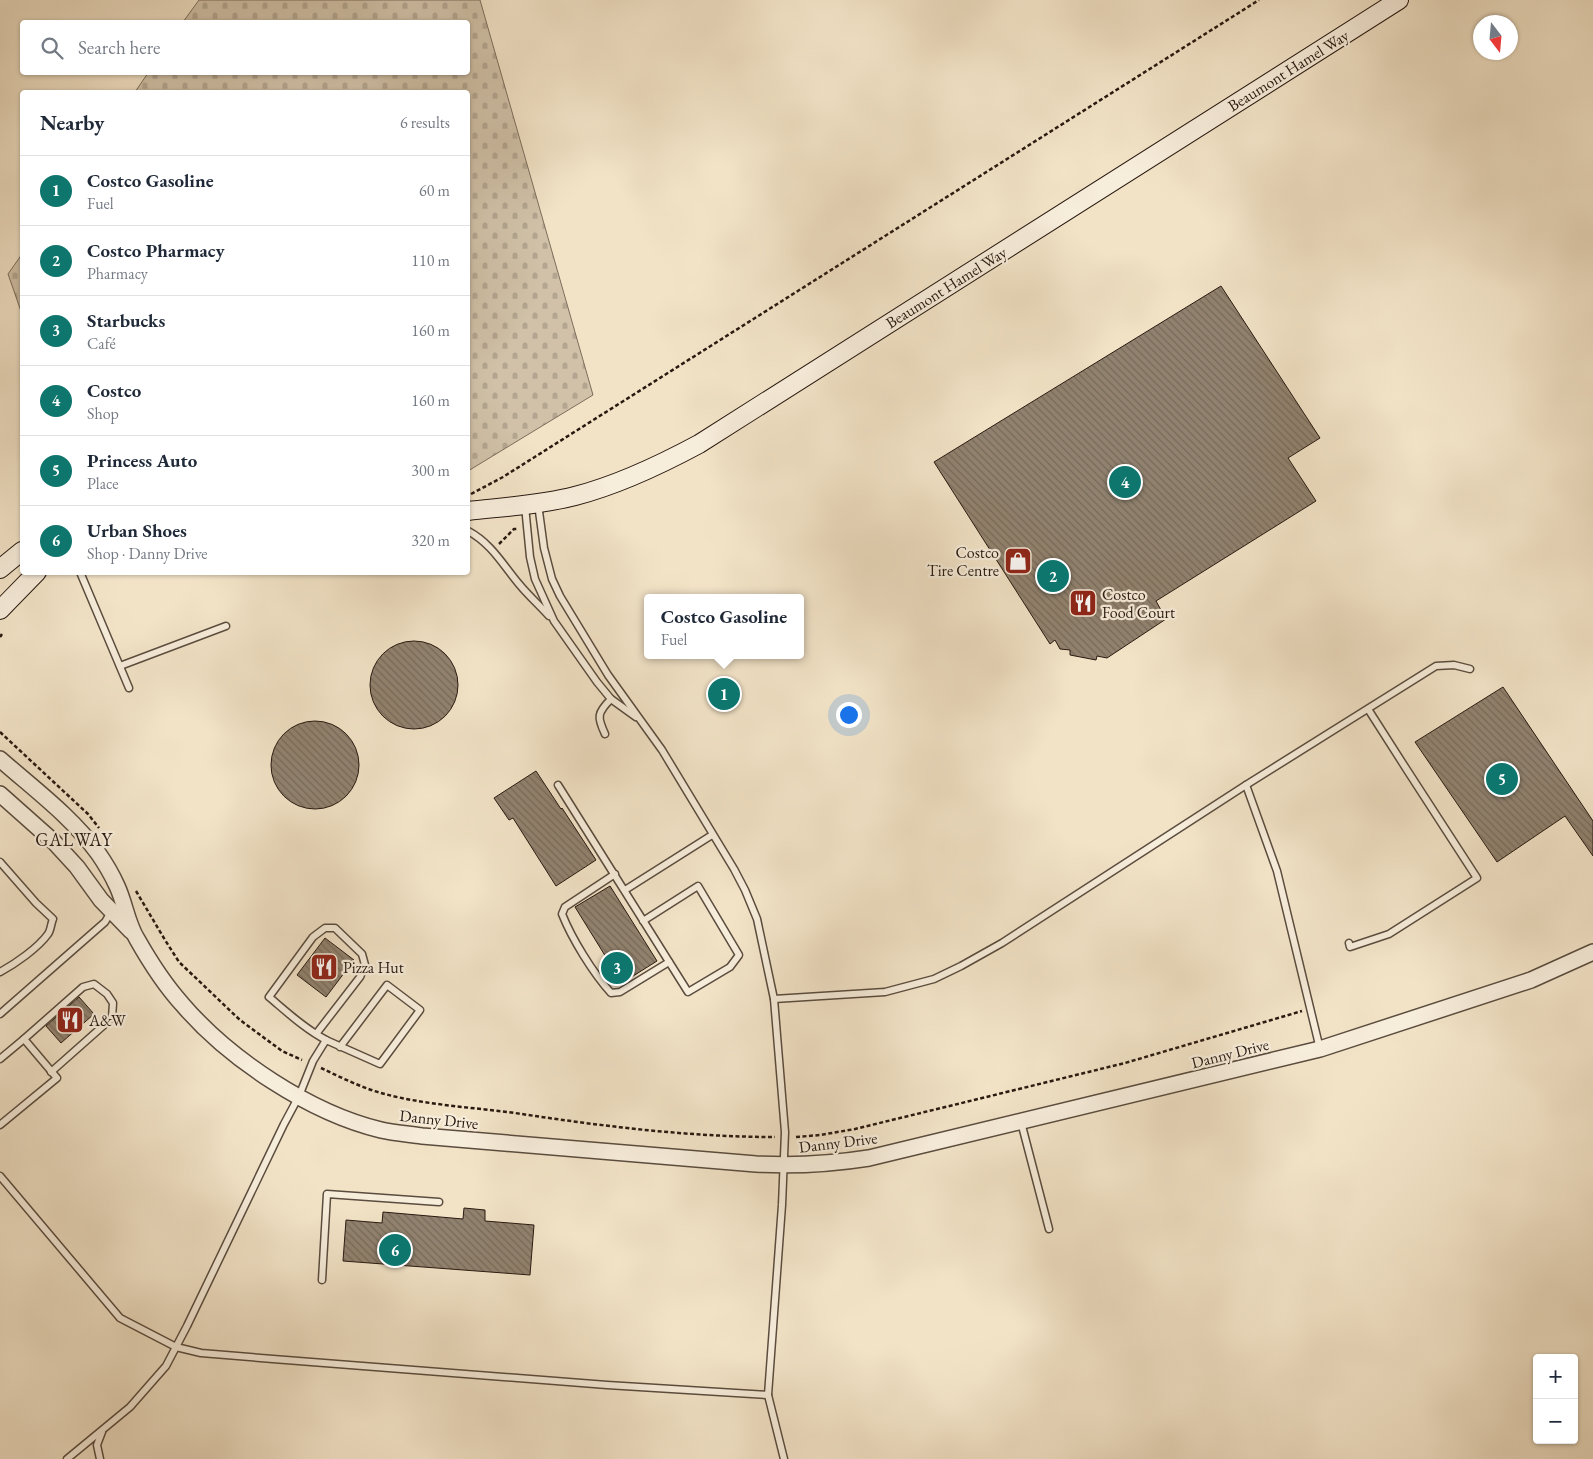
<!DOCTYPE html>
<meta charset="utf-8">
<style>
body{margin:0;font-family:"EB Garamond",serif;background:#f2f2f3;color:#1f2937}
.controls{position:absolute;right:15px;bottom:15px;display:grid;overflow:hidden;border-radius:5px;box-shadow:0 1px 4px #0004}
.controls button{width:45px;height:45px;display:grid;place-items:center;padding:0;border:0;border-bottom:1px solid #e0e1e3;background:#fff;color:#1f2937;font:25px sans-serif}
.compass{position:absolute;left:1473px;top:15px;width:45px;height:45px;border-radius:50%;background:#fff;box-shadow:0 1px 4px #0004;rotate:164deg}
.you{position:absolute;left:848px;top:714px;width:18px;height:18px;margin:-12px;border:4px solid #fff;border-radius:50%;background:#1a73e8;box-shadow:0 0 0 8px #1a73e833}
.badge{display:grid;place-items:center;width:32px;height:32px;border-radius:50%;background:#0f766e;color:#fff;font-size:16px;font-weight:700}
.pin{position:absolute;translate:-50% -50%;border:2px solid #fff;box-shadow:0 1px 5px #0006}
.popup{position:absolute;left:644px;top:594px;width:160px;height:65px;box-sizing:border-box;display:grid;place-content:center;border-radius:5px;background:#fff;filter:drop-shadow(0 1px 4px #0005);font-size:16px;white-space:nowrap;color:#747a83}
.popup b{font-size:19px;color:#1f2937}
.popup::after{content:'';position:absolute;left:50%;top:100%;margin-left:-10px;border:10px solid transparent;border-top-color:#fff}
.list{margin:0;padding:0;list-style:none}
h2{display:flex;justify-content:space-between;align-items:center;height:65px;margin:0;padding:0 20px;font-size:21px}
h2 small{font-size:16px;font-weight:400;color:#747a83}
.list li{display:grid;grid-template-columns:32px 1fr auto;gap:15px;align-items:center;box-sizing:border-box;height:70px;padding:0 20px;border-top:1px solid #e0e1e3}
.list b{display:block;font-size:19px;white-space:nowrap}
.list p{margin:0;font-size:16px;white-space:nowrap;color:#747a83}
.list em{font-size:16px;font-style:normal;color:#747a83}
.icon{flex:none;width:28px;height:28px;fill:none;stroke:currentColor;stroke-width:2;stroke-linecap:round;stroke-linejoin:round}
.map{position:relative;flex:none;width:1593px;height:1459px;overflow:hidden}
.search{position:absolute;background:#fff;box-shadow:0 1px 4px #0004;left:20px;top:20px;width:450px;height:55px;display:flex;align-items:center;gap:12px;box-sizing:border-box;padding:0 18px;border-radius:5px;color:#747a83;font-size:19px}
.panel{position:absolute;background:#fff;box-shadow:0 1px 4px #0004;left:20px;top:90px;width:450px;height:485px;border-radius:5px}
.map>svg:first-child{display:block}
.cemetery{fill:url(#cemetery-stones);stroke:#7c6d5c}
.building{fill:url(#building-back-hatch);stroke:#281910}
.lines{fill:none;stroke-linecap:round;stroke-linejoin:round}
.service-casing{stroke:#5a4c3e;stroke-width:9}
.tertiary-casing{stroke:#5a4c3e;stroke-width:18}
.secondary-casing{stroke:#281910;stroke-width:20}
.path{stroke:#281910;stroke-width:2.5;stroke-dasharray:4 2.5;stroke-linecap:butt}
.service{stroke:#f7eddb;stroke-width:6}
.tertiary{stroke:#f7eddb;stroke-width:15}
.secondary{stroke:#f7eddb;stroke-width:18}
.labels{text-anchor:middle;stroke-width:4.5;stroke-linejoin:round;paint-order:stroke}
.street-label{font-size:16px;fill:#281910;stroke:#f7eddb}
.poi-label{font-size:16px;fill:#281910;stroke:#f7eddb;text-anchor:start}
.neighbourhood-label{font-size:18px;letter-spacing:1px;fill:#281910;stroke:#f7eddb}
</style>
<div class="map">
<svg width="1593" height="1459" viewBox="0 0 1593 1459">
<defs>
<pattern id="cemetery-stones" width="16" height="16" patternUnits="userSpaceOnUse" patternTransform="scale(1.25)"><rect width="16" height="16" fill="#d0c1a8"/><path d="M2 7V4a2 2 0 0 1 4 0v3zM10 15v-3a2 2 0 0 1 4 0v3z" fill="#b3a590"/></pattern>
<pattern id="building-back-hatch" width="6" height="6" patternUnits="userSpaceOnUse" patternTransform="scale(1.25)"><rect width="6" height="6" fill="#91826f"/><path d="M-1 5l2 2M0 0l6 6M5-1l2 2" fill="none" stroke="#766a5a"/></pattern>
</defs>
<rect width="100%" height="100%" fill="#f2e3c7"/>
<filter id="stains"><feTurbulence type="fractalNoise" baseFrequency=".004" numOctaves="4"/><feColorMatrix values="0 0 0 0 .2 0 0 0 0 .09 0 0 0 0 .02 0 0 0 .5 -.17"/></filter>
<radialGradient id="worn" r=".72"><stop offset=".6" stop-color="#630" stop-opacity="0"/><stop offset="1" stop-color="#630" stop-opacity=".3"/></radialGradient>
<g class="cemetery">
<path d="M 199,0 L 480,0 L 593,395 L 468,471 L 468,92 L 135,92 L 148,73 L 468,72 L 468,22 L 183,22 Z"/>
<path d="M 22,254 L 22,314 L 8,274 Z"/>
</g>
<g class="building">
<path d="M 1221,286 L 1320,438 L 1288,458 L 1316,501 L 1156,601 L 1166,619 L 1107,658 L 1097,656 L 1096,660 L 1070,655 L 1070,650 L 1060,649 L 1055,640 L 1050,644 L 934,462 Z"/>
<circle cx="414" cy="685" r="44"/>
<path d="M 1503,687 L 1593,821 L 1593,856 L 1565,816 L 1497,862 L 1415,742 Z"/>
<circle cx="315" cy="765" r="44"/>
<path d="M 536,771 L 561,809 L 562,808 L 596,860 L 556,886 L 513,818 L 509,820 L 494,798 Z"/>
<path d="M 610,886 L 657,961 L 622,983 L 575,907 Z"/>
<path d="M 325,938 L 354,960 L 326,997 L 297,975 Z"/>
<path d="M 79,997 L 94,1014 L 61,1043 L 46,1026 Z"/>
<path d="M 464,1208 L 485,1210 L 485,1221 L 534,1225 L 530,1275 L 343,1261 L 346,1220 L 382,1223 L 383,1212 L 463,1219 Z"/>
</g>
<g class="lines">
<g class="service-casing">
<g id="service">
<path d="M 538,504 L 544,548 L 552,579 L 560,596 L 608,675 L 662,750 L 734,869 L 745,890 L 757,919 L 774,999 L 785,1132 L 782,1205 L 768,1395 L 784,1459"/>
<path d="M 525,506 L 530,557 L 535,579 L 554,621 L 597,682 L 611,699 L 636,717"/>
<path d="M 468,531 C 491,543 503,565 519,584 C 528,595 539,605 549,616"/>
<path d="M 80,572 L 129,688"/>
<path d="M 120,666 L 226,626"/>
<path d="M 605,734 C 597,717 597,713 611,699"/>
<path d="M 558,785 L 688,992 L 730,967 L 739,955 L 698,886 L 643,921"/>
<path d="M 1246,785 L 1277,871 L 1320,1049"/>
<path d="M 0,862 L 36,903 L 53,919 C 51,923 51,930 48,934 C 38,948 15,964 0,972"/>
<path d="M 615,874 L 565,907 L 562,914 C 572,939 593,973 611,993 L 620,992 L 669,962"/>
<path d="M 625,890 L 712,835"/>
<path d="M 1349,943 L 1350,947 L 1389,934 L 1477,878 L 1407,770 L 1368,709"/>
<path d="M 774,999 L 885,992 L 934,979 L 961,966 L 1002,943 L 1246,785 L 1436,666 L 1454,665 L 1470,669"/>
<path d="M 0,1014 L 105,922 L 111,912"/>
<path d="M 316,1034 L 360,977 L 365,965 L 362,954 L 335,928 L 325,928 L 313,937 L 269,997 C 287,1012 305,1029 326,1040"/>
<path d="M 24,1039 L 83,987 L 94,984 L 107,994 L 113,1003 L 112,1018 L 51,1072"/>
<path d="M 0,1059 L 24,1039 L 57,1078 L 0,1125"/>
<path d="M 1021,1122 L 1049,1229"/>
<path d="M 0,1176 L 120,1318 L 176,1347 L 201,1353 L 273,1359 L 607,1385 L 768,1395"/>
<path d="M 322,1280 L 327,1194 L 439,1202"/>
<path d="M 67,1459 L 130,1407 L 166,1366 L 187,1326 L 284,1124 L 299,1096 L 313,1061 L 326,1040 L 380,1064 L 420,1010 L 387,985 L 340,1047"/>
<path d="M 100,1459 L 97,1445 L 102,1432"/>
</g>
</g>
<g class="tertiary-casing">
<g id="tertiary">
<path d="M 0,759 C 34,789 71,816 98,853 C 105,863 112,875 117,886 C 125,903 127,923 137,939 C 150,962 164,984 182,1004 C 229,1059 310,1113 381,1130 C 394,1133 408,1134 422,1136 L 756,1164 C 794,1166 831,1164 869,1158 L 1320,1049 L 1531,980 L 1593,952"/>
<path d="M 0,794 L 54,842 L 77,867 L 101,900 L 131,931"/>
</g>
</g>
<g class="secondary-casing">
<g id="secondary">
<path d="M 468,511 C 503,507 540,505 575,496 C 618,485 660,465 699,444 L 1399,0"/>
<path d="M 0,569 L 22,551"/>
<path d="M 0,610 L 37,572"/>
</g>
</g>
<g class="path">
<path d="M 471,494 L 503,477 L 1259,0"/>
<path d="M 499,544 L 514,529 L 517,529"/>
<path d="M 0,637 L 2,634"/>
<path d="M 0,732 L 88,814 L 99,828"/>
<path d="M 136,891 L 165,940 L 179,962 L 240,1020 L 282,1051 L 302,1060"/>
<path d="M 321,1068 C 340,1077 360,1087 381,1093 C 424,1105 470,1107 515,1113 C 601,1126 688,1137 775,1137"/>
<path d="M 796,1137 L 820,1135 L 855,1129 L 974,1100 L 1125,1063 L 1302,1011"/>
</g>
<use href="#service" class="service"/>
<use href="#tertiary" class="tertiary"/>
<use href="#secondary" class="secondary"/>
</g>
<defs>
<g id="shop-square" transform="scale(1.4375)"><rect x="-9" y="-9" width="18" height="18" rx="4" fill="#8f2418" stroke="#f7eddb"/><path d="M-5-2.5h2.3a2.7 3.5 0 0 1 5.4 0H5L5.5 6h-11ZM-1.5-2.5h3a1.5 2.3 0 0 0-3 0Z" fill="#fff"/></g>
<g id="restaurant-square" transform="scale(1.4375)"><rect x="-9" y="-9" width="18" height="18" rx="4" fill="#8f2418" stroke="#f7eddb"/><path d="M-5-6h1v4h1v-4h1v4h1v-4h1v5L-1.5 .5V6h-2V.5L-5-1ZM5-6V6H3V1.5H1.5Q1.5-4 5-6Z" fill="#fff"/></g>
</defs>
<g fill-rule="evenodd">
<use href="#shop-square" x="1018" y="561"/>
<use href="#restaurant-square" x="1083" y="603"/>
<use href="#restaurant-square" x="324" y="967"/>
<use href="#restaurant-square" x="70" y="1020"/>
</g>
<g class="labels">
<g class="street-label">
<text transform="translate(1288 70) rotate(-32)" y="6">Beaumont Hamel Way</text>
<text transform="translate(946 287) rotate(-32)" y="6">Beaumont Hamel Way</text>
<text transform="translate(1230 1053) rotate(-14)" y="6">Danny Drive</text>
<text transform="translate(439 1119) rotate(6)" y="6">Danny Drive</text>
<text transform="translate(838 1142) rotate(-7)" y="6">Danny Drive</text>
</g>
<g class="poi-label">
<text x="999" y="558" text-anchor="end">Costco<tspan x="999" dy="18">Tire Centre</tspan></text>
<text x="1102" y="600">Costco<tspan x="1102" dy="18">Food Court</tspan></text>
<text x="343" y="973">Pizza Hut</text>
<text x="89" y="1026">A&amp;W</text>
</g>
<g class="neighbourhood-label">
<text x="74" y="846">GALWAY</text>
</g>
</g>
<rect width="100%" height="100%" filter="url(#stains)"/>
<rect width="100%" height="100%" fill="url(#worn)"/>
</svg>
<div class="controls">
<button>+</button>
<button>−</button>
</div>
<svg class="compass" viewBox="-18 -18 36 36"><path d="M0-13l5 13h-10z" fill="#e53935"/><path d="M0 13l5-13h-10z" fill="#747a83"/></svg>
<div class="you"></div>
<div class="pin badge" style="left:724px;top:694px">1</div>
<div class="popup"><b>Costco Gasoline</b>Fuel</div>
<div class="pin badge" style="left:1053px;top:576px">2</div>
<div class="pin badge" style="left:617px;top:968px">3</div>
<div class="pin badge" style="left:1125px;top:482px">4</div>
<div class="pin badge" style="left:1502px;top:779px">5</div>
<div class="pin badge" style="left:395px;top:1250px">6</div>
<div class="search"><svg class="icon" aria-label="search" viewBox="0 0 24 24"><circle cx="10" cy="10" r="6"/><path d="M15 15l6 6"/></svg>Search here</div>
<section class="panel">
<h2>Nearby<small>6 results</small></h2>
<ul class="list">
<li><span class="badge">1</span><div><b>Costco Gasoline</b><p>Fuel</p></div><em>60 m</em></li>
<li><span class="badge">2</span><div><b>Costco Pharmacy</b><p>Pharmacy</p></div><em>110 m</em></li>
<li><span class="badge">3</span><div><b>Starbucks</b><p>Café</p></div><em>160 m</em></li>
<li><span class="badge">4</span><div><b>Costco</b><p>Shop</p></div><em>160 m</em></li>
<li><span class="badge">5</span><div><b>Princess Auto</b><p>Place</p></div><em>300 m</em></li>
<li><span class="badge">6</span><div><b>Urban Shoes</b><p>Shop · Danny Drive</p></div><em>320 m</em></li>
</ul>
</section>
</div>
